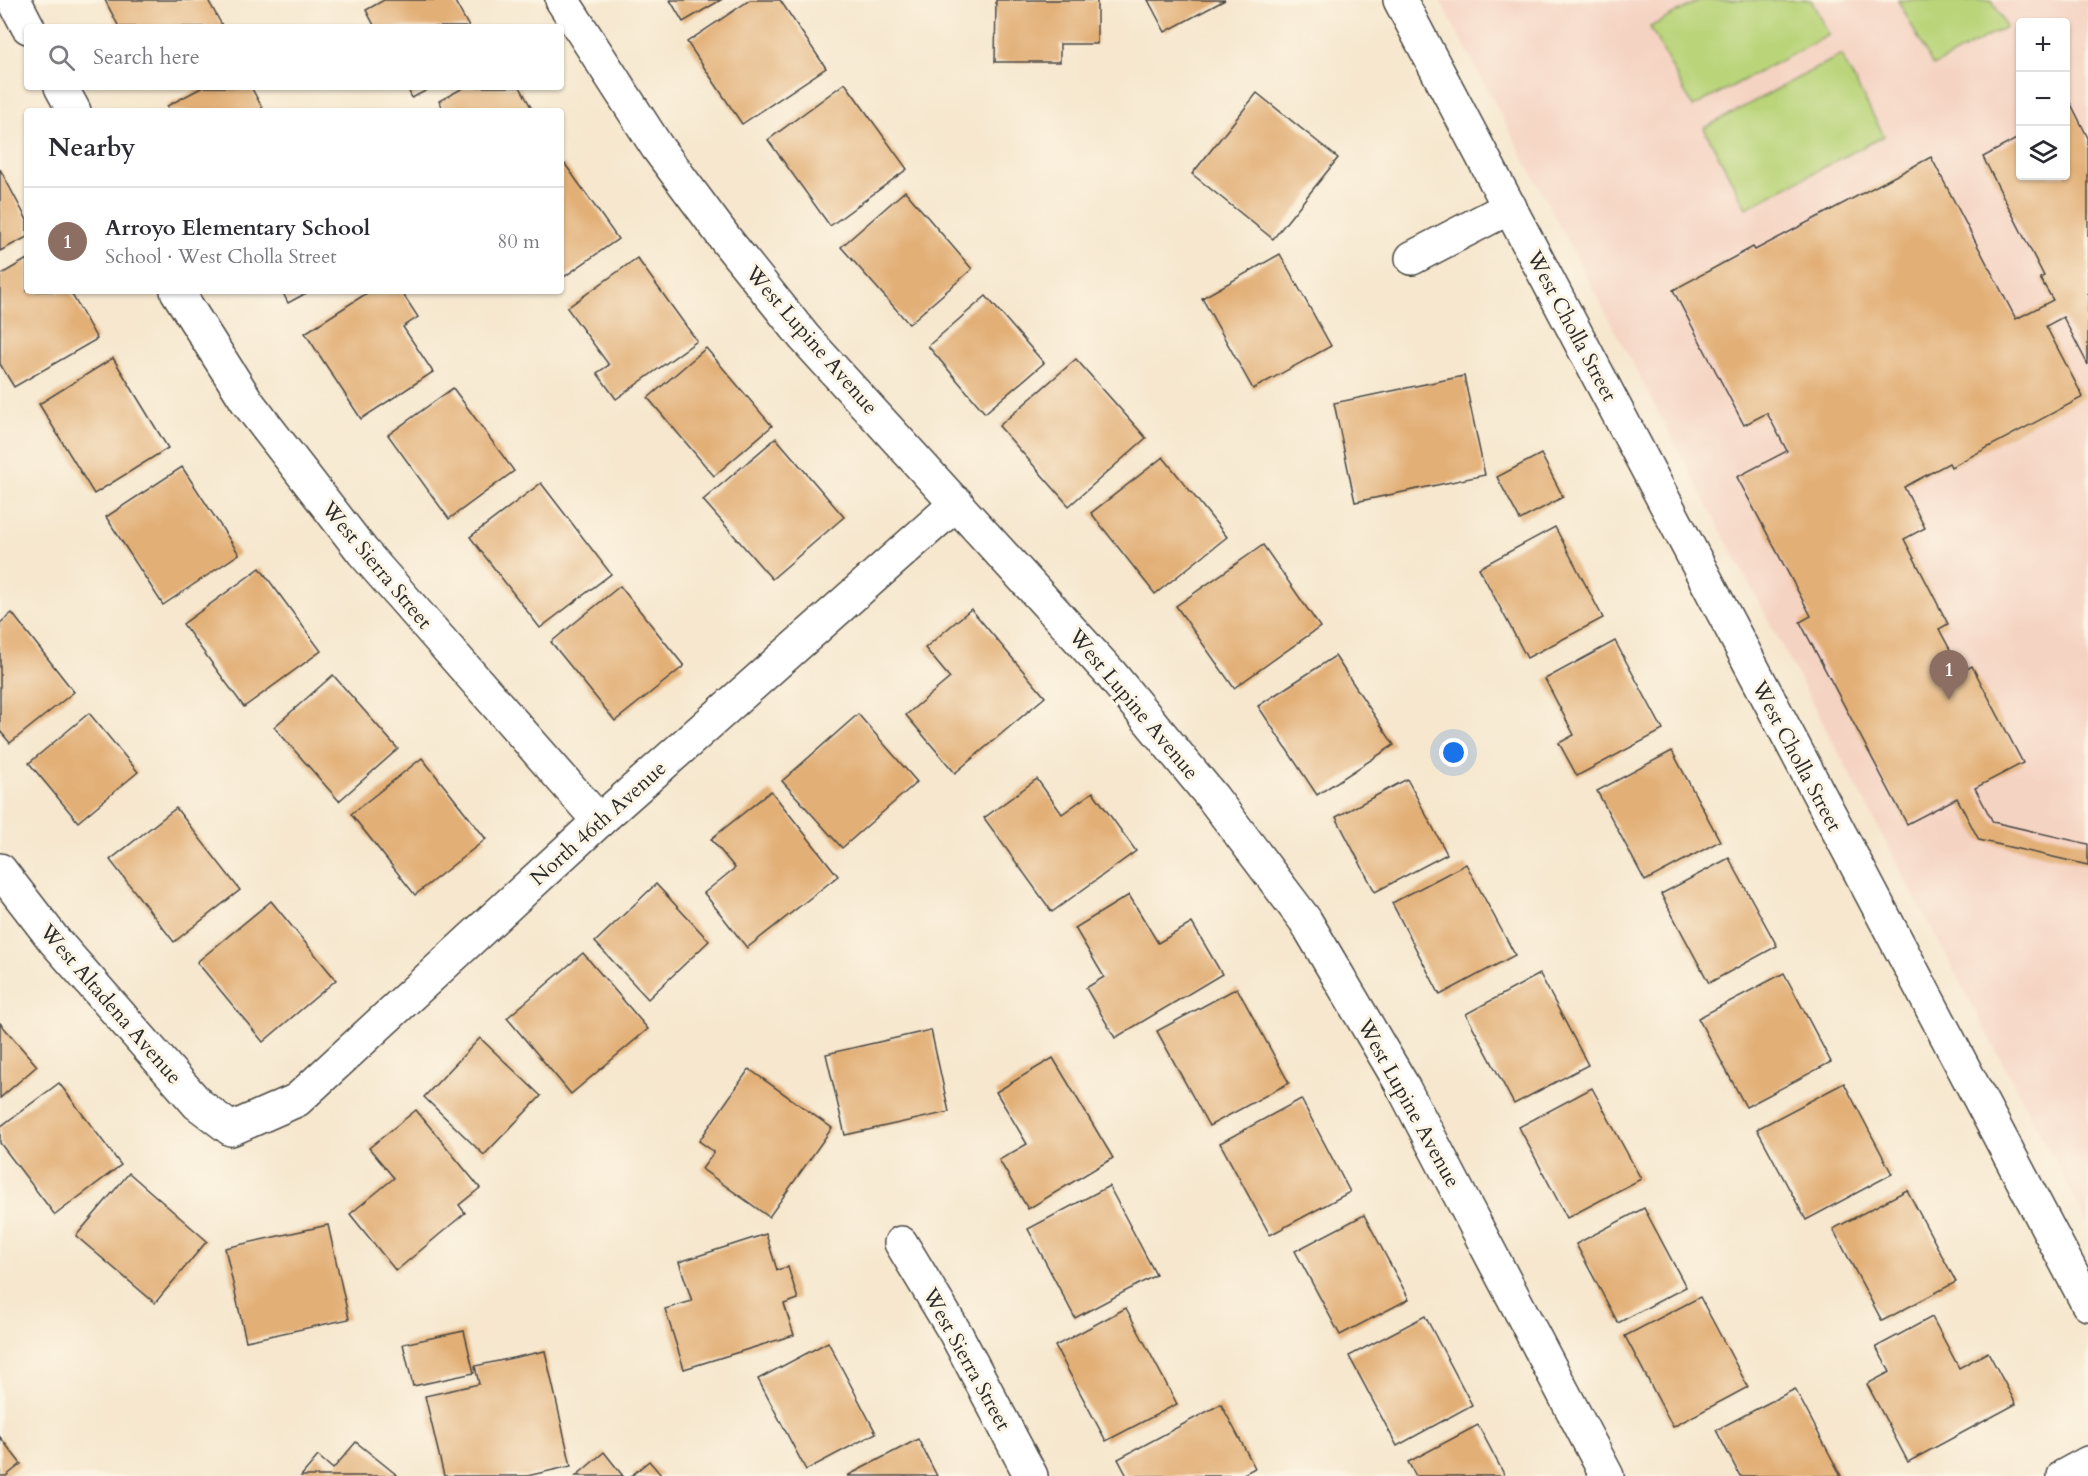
<!DOCTYPE html>
<meta charset="utf-8">
<style>
body{margin:0;font-family:Cardo,serif;background:#f2f2f3;color:#2b2b33}
.controls{position:absolute;right:18px;top:18px;display:grid;overflow:hidden;border-radius:6px;box-shadow:0 2px 4px #0004}
.controls button{width:54px;height:54px;display:grid;place-items:center;padding:0;border:0;border-bottom:2px solid #e1e1e2;background:#fff;color:#2b2b33;font:30px sans-serif}
.you{position:absolute;left:1454px;top:753px;width:21px;height:21px;margin:-15px;border:4px solid #fff;border-radius:50%;background:#1a73e8;box-shadow:0 0 0 9px #1a73e833}
.badge{display:grid;place-items:center;width:39px;height:39px;border-radius:50%;background:#1a73e8;color:#fff;font-size:20px;font-weight:700}
.pin{position:absolute;translate:-50% -50px;filter:drop-shadow(0 2px 3px #0008)}
.pin::after{content:'';position:absolute;top:32px;width:21px;height:18px;background:inherit;clip-path:polygon(0 0,100% 0,50% 100%)}
.list{margin:0;padding:0;list-style:none}
h2{display:flex;justify-content:space-between;align-items:center;height:78px;margin:0;padding:0 24px;font-size:26px}
h2 small{font-size:20px;font-weight:400;color:#7c7c81}
.list li{display:grid;grid-template-columns:39px 1fr auto;gap:18px;align-items:center;box-sizing:border-box;height:108px;padding:0 24px;border-top:2px solid #e1e1e2}
.list b{display:block;font-size:22px;white-space:nowrap}
.list p{margin:0;font-size:20px;white-space:nowrap;color:#7c7c81}
.list em{font-size:20px;font-style:normal;color:#7c7c81}
.icon{flex:none;width:33px;height:33px;fill:none;stroke:currentColor;stroke-width:2;stroke-linecap:round;stroke-linejoin:round}
.map{position:relative;flex:none;width:2088px;height:1476px;overflow:hidden}
.search{position:absolute;background:#fff;box-shadow:0 2px 4px #0004;left:24px;top:24px;width:540px;height:66px;display:flex;align-items:center;gap:15px;box-sizing:border-box;padding:0 21px;border-radius:6px;color:#7c7c81;font-size:22px}
.panel{position:absolute;background:#fff;box-shadow:0 2px 4px #0004;left:24px;top:108px;width:540px;height:186px;border-radius:6px}
.map>svg:first-child{display:block}
.built{fill:#f5d3c2;fill-rule:evenodd}
.green{fill:#b9d479;stroke:#728052;stroke-width:1.5}
.building{fill:#e2af76}
.lines{fill:none;stroke-linecap:round;stroke-linejoin:round}
.street-casing{stroke:#494743;stroke-width:36}
.secondary-casing{stroke:#494743;stroke-width:36}
.street{stroke:#fff;stroke-width:33}
.secondary{stroke:#fff;stroke-width:33}
.labels{text-anchor:middle;stroke-width:6;stroke-linejoin:round;paint-order:stroke}
.street-label{font-size:21px;fill:#2b2b2b;stroke:#fcf5e5}
</style>
<div class="map">
<svg width="2088" height="1476" viewBox="0 0 2088 1476">
<rect width="100%" height="100%" fill="#fcf5e5"/>
<filter id="ink" filterUnits="userSpaceOnUse"><feTurbulence type="fractalNoise" baseFrequency=".0167" numOctaves="2"/><feDisplacementMap in="SourceGraphic" scale="12" xChannelSelector="R" yChannelSelector="G"/><feConvolveMatrix kernelMatrix="1 2 1 2 8 2 1 2 1" color-interpolation-filters="sRGB"/></filter>
<filter id="wash" filterUnits="userSpaceOnUse"><feTurbulence type="fractalNoise" baseFrequency=".008" numOctaves="4" result="noise"/><feDisplacementMap in="SourceGraphic" scale="24" xChannelSelector="R" yChannelSelector="G"/><feGaussianBlur stdDeviation="1.35" result="paint"/><feColorMatrix in="noise" values="0 0 0 0 0 0 0 0 0 0 0 0 0 0 0 0 0 1.4 0 .05"/><feComposite in="paint" operator="in"/></filter>
<g filter="url(#wash)">
<rect width="100%" height="100%" fill="#f6e7ce"/>
<path class="built" d="M 1440,0 L 2088,0 L 2088,1224 ZM 2020,22 L 2066,22 L 2066,176 L 2020,176 Z"/>
<g class="green">
<path d="M 1700,0 L 1811,0 L 1829,35 L 1693,107 L 1650,27 Z"/>
<path d="M 1898,0 L 1992,0 L 2006,27 L 1933,66 Z"/>
<path d="M 1841,55 L 1884,136 L 1746,208 L 1704,128 Z"/>
</g>
<g id="blocks">
<g class="building">
<path d="M 105,0 L 208,0 L 223,27 L 119,27 Z"/>
<path d="M 384,0 L 454,0 L 469,27 L 375,27 L 366,10 Z"/>
<path d="M 670,0 L 721,0 L 683,22 Z"/>
<path d="M 750,0 L 780,0 L 826,68 L 742,124 L 687,42 Z"/>
<path d="M 996,0 L 1097,0 L 1097,44 L 1060,44 L 1060,62 L 995,62 Z"/>
<path d="M 1148,0 L 1225,0 L 1165,32 Z"/>
<path d="M 845,83 L 907,169 L 830,226 L 768,140 Z"/>
<path d="M 203,87 L 251,87 L 264,111 L 170,111 L 167,106 Z"/>
<path d="M 407,87 L 433,87 L 412,98 Z"/>
<path d="M 465,87 L 520,87 L 533,111 L 444,111 L 439,101 Z"/>
<path d="M 1257,93 L 1338,158 L 1273,239 L 1192,174 Z"/>
<path d="M 2071,104 L 2088,138 L 2088,365 L 2063,317 L 2046,326 L 2083,397 L 1951,467 L 1949,463 L 1904,487 L 1925,528 L 1904,539 L 1948,624 L 1939,629 L 1962,672 L 1972,666 L 2023,763 L 1975,788 L 1993,822 L 2088,844 L 2088,865 L 1979,840 L 1957,798 L 1907,824 L 1800,622 L 1811,616 L 1737,477 L 1787,451 L 1767,413 L 1744,425 L 1673,290 L 1753,247 L 1755,250 L 1931,157 L 2016,319 L 2053,300 L 2040,278 L 2044,276 L 1983,157 L 2020,137 L 2020,176 L 2066,176 L 2066,106 Z"/>
<path d="M 565,164 L 618,239 L 561,279 L 561,167 Z"/>
<path d="M 0,169 L 27,220 L 27,237 L 0,251 Z"/>
<path d="M 905,191 L 972,269 L 909,324 L 841,247 Z"/>
<path d="M 1280,254 L 1331,346 L 1253,389 L 1202,298 Z"/>
<path d="M 637,258 L 697,341 L 616,399 L 597,373 L 609,365 L 567,308 Z"/>
<path d="M 27,259 L 27,291 L 70,291 L 97,339 L 14,387 L 0,364 L 0,275 Z"/>
<path d="M 282,291 L 310,291 L 288,303 Z"/>
<path d="M 370,291 L 401,291 L 418,317 L 403,327 L 433,372 L 361,419 L 305,333 Z"/>
<path d="M 986,296 L 1044,363 L 985,413 L 928,346 Z"/>
<path d="M 706,348 L 772,426 L 714,476 L 648,398 Z"/>
<path d="M 113,358 L 168,448 L 94,494 L 39,404 Z"/>
<path d="M 1076,359 L 1146,438 L 1069,506 L 999,426 Z"/>
<path d="M 1464,376 L 1485,475 L 1355,502 L 1334,403 Z"/>
<path d="M 453,388 L 514,471 L 449,519 L 388,435 Z"/>
<path d="M 776,438 L 844,517 L 772,579 L 703,500 Z"/>
<path d="M 1541,454 L 1563,497 L 1520,520 L 1497,477 Z"/>
<path d="M 1163,457 L 1227,537 L 1155,594 L 1091,513 Z"/>
<path d="M 182,467 L 239,554 L 163,605 L 106,517 Z"/>
<path d="M 541,483 L 611,574 L 540,628 L 470,537 Z"/>
<path d="M 1555,527 L 1603,618 L 1527,658 L 1479,568 Z"/>
<path d="M 1263,545 L 1320,627 L 1234,688 L 1176,606 Z"/>
<path d="M 260,568 L 321,651 L 244,707 L 183,624 Z"/>
<path d="M 620,586 L 684,666 L 615,721 L 551,642 Z"/>
<path d="M 971,609 L 1045,697 L 955,773 L 906,715 L 950,678 L 925,648 Z"/>
<path d="M 12,613 L 74,692 L 10,743 L 0,731 L 0,623 Z"/>
<path d="M 1615,641 L 1663,730 L 1577,776 L 1559,743 L 1574,735 L 1545,679 Z"/>
<path d="M 1335,656 L 1394,745 L 1317,795 L 1258,706 Z"/>
<path d="M 333,675 L 398,749 L 339,801 L 274,727 Z"/>
<path d="M 89,713 L 138,772 L 78,822 L 29,763 Z"/>
<path d="M 858,714 L 917,782 L 842,848 L 782,781 Z"/>
<path d="M 1672,751 L 1720,841 L 1645,881 L 1597,791 Z"/>
<path d="M 422,758 L 486,839 L 415,895 L 351,814 Z"/>
<path d="M 1037,779 L 1062,814 L 1093,792 L 1136,851 L 1052,912 L 984,818 Z"/>
<path d="M 1407,779 L 1447,854 L 1375,892 L 1336,817 Z"/>
<path d="M 771,791 L 838,876 L 747,948 L 704,893 L 735,868 L 711,839 Z"/>
<path d="M 176,808 L 240,890 L 174,942 L 110,860 Z"/>
<path d="M 1729,858 L 1777,946 L 1709,983 L 1661,894 Z"/>
<path d="M 1466,864 L 1515,955 L 1440,995 L 1392,903 Z"/>
<path d="M 656,884 L 709,941 L 648,999 L 595,942 Z"/>
<path d="M 1129,895 L 1158,943 L 1192,923 L 1222,974 L 1115,1038 L 1086,988 L 1104,977 L 1075,928 Z"/>
<path d="M 271,901 L 336,980 L 263,1042 L 197,962 Z"/>
<path d="M 583,953 L 648,1029 L 571,1094 L 507,1018 Z"/>
<path d="M 1784,973 L 1831,1062 L 1746,1107 L 1698,1018 Z"/>
<path d="M 1540,974 L 1588,1065 L 1514,1104 L 1466,1014 Z"/>
<path d="M 1237,988 L 1289,1083 L 1209,1126 L 1157,1031 Z"/>
<path d="M 0,1023 L 37,1066 L 0,1098 Z"/>
<path d="M 931,1030 L 949,1112 L 845,1135 L 826,1054 Z"/>
<path d="M 480,1038 L 541,1096 L 484,1155 L 424,1097 Z"/>
<path d="M 1053,1058 L 1113,1158 L 1028,1209 L 999,1160 L 1027,1144 L 996,1092 Z"/>
<path d="M 749,1069 L 832,1128 L 769,1217 L 702,1169 L 714,1152 L 699,1141 Z"/>
<path d="M 59,1083 L 121,1165 L 55,1215 L 0,1143 L 0,1127 Z"/>
<path d="M 1844,1083 L 1892,1174 L 1806,1220 L 1757,1129 Z"/>
<path d="M 1592,1088 L 1641,1179 L 1567,1218 L 1519,1127 Z"/>
<path d="M 1301,1099 L 1350,1192 L 1270,1235 L 1220,1143 Z"/>
<path d="M 416,1110 L 480,1188 L 459,1205 L 465,1213 L 396,1271 L 350,1214 L 394,1178 L 369,1148 Z"/>
<path d="M 129,1173 L 207,1241 L 155,1303 L 76,1236 Z"/>
<path d="M 1109,1186 L 1156,1275 L 1075,1318 L 1028,1229 Z"/>
<path d="M 1907,1190 L 1956,1282 L 1882,1321 L 1833,1229 Z"/>
<path d="M 1644,1208 L 1686,1287 L 1618,1323 L 1576,1244 Z"/>
<path d="M 1364,1215 L 1409,1299 L 1340,1335 L 1295,1251 Z"/>
<path d="M 328,1225 L 349,1319 L 246,1341 L 225,1248 Z"/>
<path d="M 766,1234 L 777,1270 L 788,1267 L 798,1299 L 784,1304 L 794,1335 L 684,1369 L 665,1309 L 692,1301 L 679,1262 Z"/>
<path d="M 1700,1297 L 1748,1387 L 1673,1427 L 1625,1336 Z"/>
<path d="M 1126,1308 L 1177,1404 L 1106,1441 L 1055,1346 Z"/>
<path d="M 1425,1316 L 1472,1405 L 1397,1446 L 1349,1356 Z"/>
<path d="M 1932,1317 L 1959,1368 L 1988,1352 L 2016,1404 L 1908,1462 L 1867,1384 L 1890,1372 L 1876,1347 Z"/>
<path d="M 464,1331 L 474,1373 L 413,1386 L 403,1344 Z"/>
<path d="M 828,1342 L 876,1433 L 806,1470 L 758,1379 Z"/>
<path d="M 545,1351 L 571,1466 L 527,1476 L 444,1476 L 425,1396 L 479,1384 L 475,1366 Z"/>
<path d="M 1795,1389 L 1841,1476 L 1740,1476 L 1716,1430 Z"/>
<path d="M 1221,1404 L 1255,1468 L 1240,1476 L 1127,1476 L 1118,1459 Z"/>
<path d="M 1478,1425 L 1505,1476 L 1416,1476 L 1408,1462 Z"/>
<path d="M 0,1437 L 21,1464 L 6,1476 L 0,1476 Z"/>
<path d="M 918,1439 L 937,1476 L 847,1476 Z"/>
<path d="M 356,1442 L 398,1476 L 301,1476 L 318,1456 L 333,1469 Z"/>
<path d="M 604,1452 L 623,1476 L 576,1476 Z"/>
<path d="M 649,1461 L 662,1476 L 631,1476 Z"/>
</g>
</g>
</g>
<g filter="url(#ink)">
<use href="#blocks" fill-opacity="0" stroke="#494743" stroke-width="1.5"/>
<g class="lines">
<g class="street-casing">
<g id="street">
<path d="M 14,0 L 28,27"/>
<path d="M 562,0 L 657,147 L 727,241 L 804,337 L 1110,673 L 1213,798 L 1305,920 L 1401,1083 L 1607,1476"/>
<path d="M 61,87 L 74,111"/>
<path d="M 1412,258 L 1510,207"/>
<path d="M 177,291 L 248,403 L 363,552 L 599,821"/>
<path d="M 0,870 L 54,940 L 198,1104 L 231,1129 L 297,1100 L 599,821 L 957,503"/>
<path d="M 901,1243 L 956,1334 L 1031,1476"/>
</g>
</g>
<g class="secondary-casing">
<g id="secondary">
<path d="M 1400,0 C 1632,433 1855,871 2088,1304"/>
<path d="M 2064,1476 L 2088,1463"/>
</g>
</g>
<use href="#street" class="street"/>
<use href="#secondary" class="secondary"/>
</g>
</g>
<g class="labels">
<g class="street-label">
<text transform="translate(1572 326) rotate(62)" y="7">West Cholla Street</text>
<text transform="translate(812 340) rotate(49)" y="7">West Lupine Avenue</text>
<text transform="translate(377 565) rotate(50)" y="7">West Sierra Street</text>
<text transform="translate(1134 704) rotate(50)" y="7">West Lupine Avenue</text>
<text transform="translate(1797 756) rotate(62)" y="7">West Cholla Street</text>
<text transform="translate(598 823) rotate(-42)" y="7">North 46th Avenue</text>
<text transform="translate(111 1004) rotate(49)" y="7">West Altadena Avenue</text>
<text transform="translate(1409 1103) rotate(61)" y="7">West Lupine Avenue</text>
<text transform="translate(967 1359) rotate(61)" y="7">West Sierra Street</text>
</g>
</g>
</svg>
<div class="controls">
<button>+</button>
<button>−</button>
<button><svg class="icon" aria-label="layers" viewBox="0 0 24 24"><path d="M12 4l9 5-9 5-9-5zM3 14l9 5 9-5"/></svg></button>
</div>
<div class="you"></div>
<div class="pin badge" style="left:1949px;top:700px;background:#8d6e63">1</div>
<div class="search"><svg class="icon" aria-label="search" viewBox="0 0 24 24"><circle cx="10" cy="10" r="6"/><path d="M15 15l6 6"/></svg>Search here</div>
<section class="panel">
<h2>Nearby<small></small></h2>
<ul class="list">
<li><span class="badge" style="background:#8d6e63">1</span><div><b>Arroyo Elementary School</b><p>School · West Cholla Street</p></div><em>80 m</em></li>
</ul>
</section>
</div>
